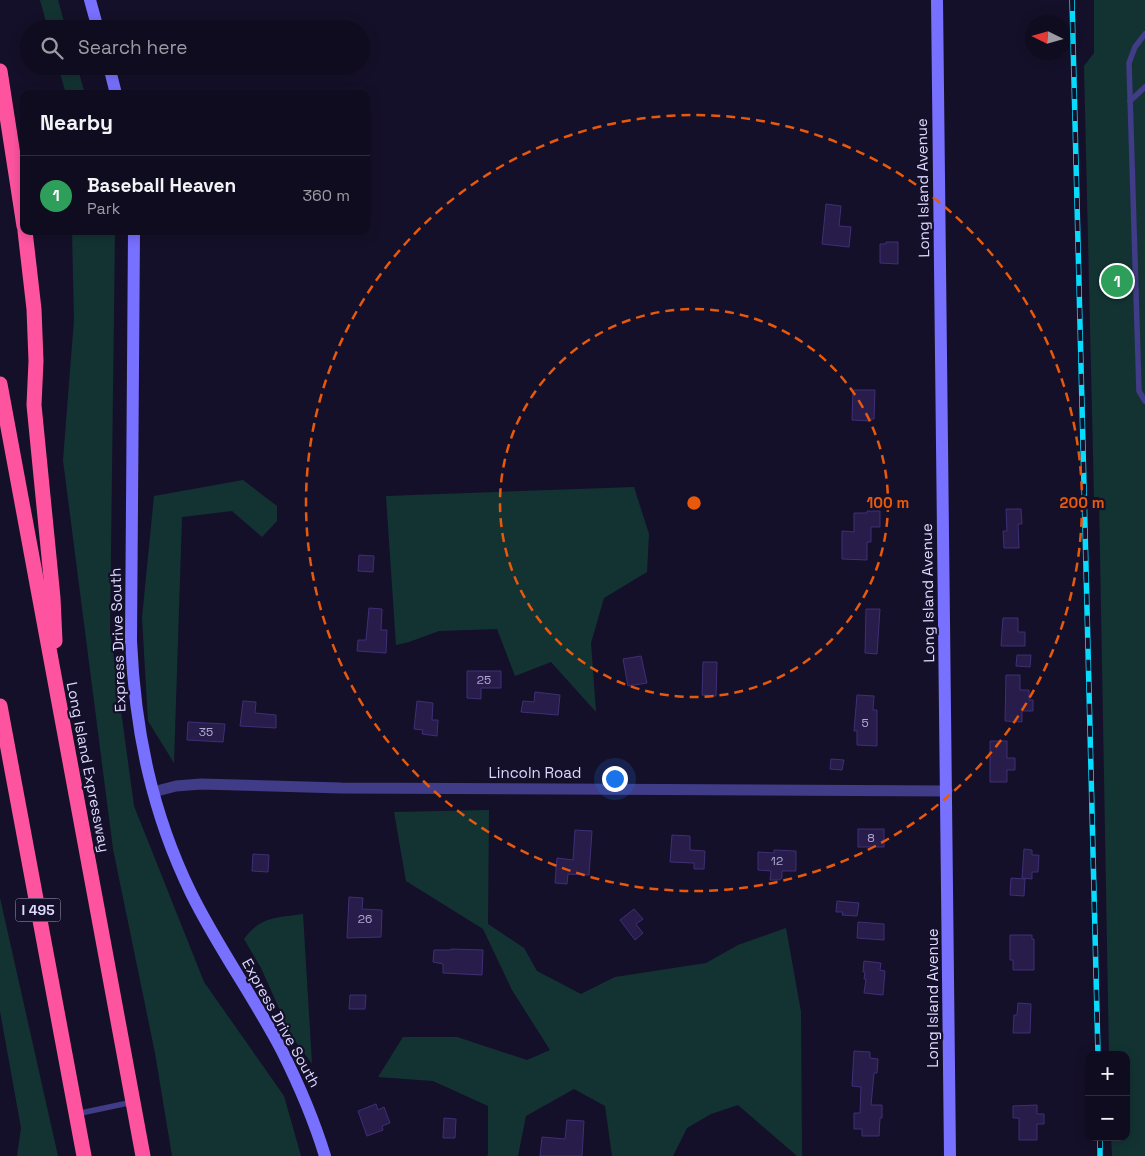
<!DOCTYPE html>
<meta charset="utf-8">
<style>
body{margin:0;font-family:"Space Grotesk",sans-serif;background:#1e1a2c;color:#f1f3f6}
.controls{position:absolute;right:15px;bottom:15px;display:grid;overflow:hidden;border-radius:10px;box-shadow:0 2px 12px #0003}
.controls button{width:45px;height:45px;display:grid;place-items:center;padding:0;border:0;border-bottom:1px solid #302c3d;background:#100c1f;color:#f1f3f6;font:25px sans-serif}
.compass{position:absolute;left:1025px;top:15px;width:45px;height:45px;border-radius:50%;background:#100c1f;box-shadow:0 2px 12px #0003;rotate:275deg}
.you{position:absolute;left:614px;top:778px;width:18px;height:18px;margin:-12px;border:4px solid #fff;border-radius:50%;background:#1a73e8;box-shadow:0 0 0 8px #1a73e833}
.badge{display:grid;place-items:center;width:32px;height:32px;border-radius:50%;background:#0b8043;color:#fff;font-size:16px;font-weight:700}
.pin{position:absolute;translate:-50% -50%;border:2px solid #fff;box-shadow:0 1px 5px #0006}
.list{margin:0;padding:0;list-style:none}
h2{display:flex;justify-content:space-between;align-items:center;height:65px;margin:0;padding:0 20px;font-size:21px}
h2 small{font-size:16px;font-weight:400;color:#9c9ba4}
.list li{display:grid;grid-template-columns:32px 1fr auto;gap:15px;align-items:center;box-sizing:border-box;height:80px;padding:0 20px;border-top:1px solid #302c3d}
.list b{display:block;font-size:19px;white-space:nowrap}
.list p{margin:0;font-size:16px;white-space:nowrap;color:#9c9ba4}
.list em{font-size:16px;font-style:normal;color:#9c9ba4}
.icon{flex:none;width:28px;height:28px;fill:none;stroke:currentColor;stroke-width:2;stroke-linecap:round;stroke-linejoin:round}
.map{position:relative;flex:none;width:1145px;height:1156px;overflow:hidden}
.search{position:absolute;background:#100c1f;box-shadow:0 2px 12px #0003;left:20px;top:20px;width:350px;height:55px;display:flex;align-items:center;gap:12px;box-sizing:border-box;padding:0 18px;border-radius:28px;color:#9c9ba4;font-size:19px}
.panel{position:absolute;background:#100c1f;box-shadow:0 2px 12px #0003;left:20px;top:90px;width:350px;height:145px;border-radius:10px}
.map>svg:first-child{display:block}
.green{fill:#133333}
.building{fill:#271c4a;stroke:#3f2f76}
.lines{fill:none;stroke-linecap:round;stroke-linejoin:round}
.lane{stroke:#413c87;stroke-width:5.5}
.street{stroke:#413c87;stroke-width:11}
.secondary{stroke:#7870fe;stroke-width:12}
.highway{stroke:#fe54a0;stroke-width:15}
.rail-casing{stroke:#05dcfe;stroke-width:5.5}
.rail{stroke:#151029;stroke-width:4;stroke-dasharray:11;stroke-linecap:butt}
.ring{fill:none;stroke:#e8590c;stroke-width:2.5;stroke-dasharray:9 6}
.labels{text-anchor:middle;stroke-width:4.5;stroke-linejoin:round;paint-order:stroke}
.number-label{font-size:12px;fill:#b0a9d2}
.shield{fill:#151029;stroke:#a29cbf;stroke-width:1}
.shield-label{font-size:14px;font-weight:bold;fill:#ded8ff}
.street-label{font-size:15px;fill:#ded8ff;stroke:#151029}
.centre{fill:#e8590c;stroke:#151029;stroke-width:2.5}
.ring-label{font-size:15px;text-anchor:middle;font-weight:bold;fill:#e8590c;stroke:#151029;stroke-width:4.5;stroke-linejoin:round;paint-order:stroke}
</style>
<div class="map">
<svg width="1145" height="1156" viewBox="0 0 1145 1156">
<rect width="100%" height="100%" fill="#151029"/>
<g class="green">
<path d="M 40,0 L 58,0 L 66,29 L 48,29 Z"/>
<path d="M 1094,0 L 1145,0 L 1145,1156 L 1112,1156 L 1111,1137 L 1126,1137 L 1126,1055 L 1109,1055 L 1099,497 L 1094,497 L 1084,66 L 1094,53 Z"/>
<path d="M 58,66 L 77,66 L 85,94 L 66,94 Z"/>
<path d="M 72,231 L 115,231 L 110,630 L 134,806 L 204,982 L 284,1096 L 301,1156 L 172,1156 L 155,1053 L 113,849 L 63,460 L 74,320 Z"/>
<path d="M 243,480 L 277,506 L 277,521 L 262,537 L 232,511 L 182,517 L 174,763 L 148,721 L 142,618 L 154,496 Z"/>
<path d="M 634,487 L 649,534 L 647,572 L 604,598 L 591,643 L 596,712 L 551,662 L 515,676 L 497,629 L 439,631 L 409,642 L 396,645 L 386,496 Z"/>
<path d="M 489,810 L 488,924 L 524,948 L 537,971 L 581,994 L 615,977 L 706,963 L 738,945 L 786,928 L 801,1012 L 802,1156 L 797,1156 L 738,1105 L 711,1114 L 687,1128 L 673,1156 L 612,1156 L 605,1106 L 574,1089 L 526,1116 L 518,1156 L 487,1156 L 488,1154 L 488,1106 L 433,1081 L 378,1077 L 403,1037 L 457,1037 L 527,1060 L 550,1050 L 512,990 L 483,929 L 406,881 L 394,812 Z"/>
<path d="M 0,898 L 58,1156 L 17,1156 L 21,1128 L 0,1011 Z"/>
<path d="M 303,914 L 312,1064 L 291,1035 L 261,968 L 244,939 C 261,916 277,918 303,914 Z"/>
</g>
<g class="building">
<path d="M 826,204 L 841,206 L 839,226 L 851,227 L 849,247 L 822,244 Z"/>
<path d="M 886,242 L 898,242 L 898,264 L 880,263 L 880,244 L 886,244 Z"/>
<path d="M 853,390 L 875,390 L 874,419 L 871,419 L 871,421 L 852,420 Z"/>
<path d="M 1006,509 L 1021,509 L 1022,524 L 1018,524 L 1019,548 L 1004,548 L 1003,531 L 1007,531 Z"/>
<path d="M 867,511 L 880,511 L 880,527 L 871,527 L 871,542 L 867,542 L 867,560 L 842,559 L 842,531 L 854,532 L 854,513 L 867,513 Z"/>
<path d="M 359,555 L 374,556 L 373,572 L 358,571 Z"/>
<path d="M 369,608 L 382,609 L 381,630 L 387,630 L 386,653 L 357,651 L 358,640 L 366,640 Z"/>
<path d="M 866,609 L 880,609 L 877,654 L 865,653 Z"/>
<path d="M 1003,618 L 1018,618 L 1018,632 L 1025,632 L 1025,646 L 1001,646 Z"/>
<path d="M 1017,655 L 1031,655 L 1030,667 L 1016,666 Z"/>
<path d="M 641,656 L 647,683 L 628,686 L 623,659 Z"/>
<path d="M 703,662 L 717,662 L 716,696 L 702,695 Z"/>
<path d="M 467,671 L 501,671 L 501,688 L 481,688 L 481,699 L 467,698 Z"/>
<path d="M 1006,675 L 1020,675 L 1020,690 L 1029,690 L 1029,700 L 1033,700 L 1033,711 L 1022,711 L 1022,722 L 1005,721 Z"/>
<path d="M 535,692 L 560,695 L 558,715 L 521,712 L 523,701 L 534,702 Z"/>
<path d="M 857,695 L 874,696 L 873,710 L 877,710 L 877,746 L 857,745 L 857,731 L 854,731 Z"/>
<path d="M 243,701 L 256,702 L 255,713 L 276,715 L 276,728 L 240,726 Z"/>
<path d="M 417,701 L 433,703 L 432,720 L 438,720 L 437,736 L 422,734 L 423,730 L 414,729 Z"/>
<path d="M 188,722 L 225,724 L 223,742 L 187,740 Z"/>
<path d="M 990,741 L 1007,741 L 1007,758 L 1015,758 L 1015,770 L 1007,770 L 1007,782 L 990,782 Z"/>
<path d="M 831,759 L 844,760 L 842,770 L 830,769 Z"/>
<rect x="858" y="829" width="26" height="18"/>
<path d="M 575,830 L 592,831 L 589,875 L 568,874 L 567,884 L 555,883 L 557,858 L 573,860 Z"/>
<path d="M 672,835 L 690,836 L 690,850 L 705,851 L 704,869 L 694,869 L 694,863 L 670,862 Z"/>
<path d="M 1024,849 L 1032,850 L 1032,855 L 1039,855 L 1038,872 L 1032,872 L 1032,879 L 1022,878 Z"/>
<path d="M 774,850 L 796,851 L 796,871 L 782,871 L 782,878 L 779,880 L 770,880 L 771,871 L 758,870 L 758,852 L 774,853 Z"/>
<path d="M 253,854 L 269,855 L 268,872 L 252,871 Z"/>
<path d="M 1011,878 L 1025,879 L 1024,896 L 1010,895 Z"/>
<path d="M 349,897 L 363,898 L 362,909 L 382,910 L 381,937 L 347,938 Z"/>
<path d="M 837,901 L 859,903 L 857,916 L 842,915 L 843,912 L 836,912 Z"/>
<path d="M 634,909 L 643,919 L 636,924 L 643,933 L 635,940 L 620,920 Z"/>
<path d="M 858,922 L 884,924 L 884,940 L 857,938 Z"/>
<path d="M 1010,935 L 1032,935 L 1032,939 L 1034,939 L 1034,970 L 1013,970 L 1013,960 L 1010,960 Z"/>
<path d="M 451,949 L 483,950 L 482,975 L 443,973 L 443,964 L 433,962 L 434,950 L 451,950 Z"/>
<path d="M 864,961 L 881,963 L 880,970 L 885,971 L 883,995 L 864,993 L 866,979 L 864,979 L 865,972 L 863,972 Z"/>
<path d="M 350,995 L 366,995 L 365,1009 L 349,1009 Z"/>
<path d="M 1018,1003 L 1031,1004 L 1030,1033 L 1013,1033 L 1014,1015 L 1017,1015 Z"/>
<path d="M 854,1051 L 870,1052 L 870,1058 L 878,1059 L 877,1073 L 874,1073 L 871,1105 L 882,1105 L 882,1118 L 880,1118 L 879,1136 L 862,1136 L 862,1129 L 854,1129 L 854,1113 L 860,1113 L 861,1087 L 852,1086 Z"/>
<path d="M 376,1104 L 378,1110 L 384,1107 L 390,1123 L 382,1126 L 383,1130 L 367,1136 L 358,1111 Z"/>
<path d="M 1037,1105 L 1037,1114 L 1044,1114 L 1044,1124 L 1037,1124 L 1037,1140 L 1019,1140 L 1019,1118 L 1013,1118 L 1013,1106 Z"/>
<path d="M 444,1118 L 456,1119 L 455,1138 L 443,1138 Z"/>
<path d="M 567,1120 L 584,1121 L 582,1156 L 540,1156 L 542,1137 L 565,1139 Z"/>
</g>
<g class="lines">
<g class="lane">
<path d="M 1145,34 L 1135,47 L 1129,63 L 1139,391 L 1145,401"/>
<path d="M 1130,101 L 1145,87"/>
<path d="M 76,1114 L 133,1102"/>
</g>
<path class="street" d="M 153,792 L 176,786 L 201,784 L 341,788 L 947,791"/>
<g class="secondary">
<path d="M 90,0 L 98,29"/>
<path d="M 937,0 L 950,1156"/>
<path d="M 109,66 L 116,94"/>
<path d="M 134,231 L 131,641 C 135,731 152,813 191,893 C 218,948 254,997 282,1051 C 299,1085 314,1120 325,1156"/>
</g>
<g class="highway">
<path d="M 0,71 L 24,226"/>
<path d="M 25,231 L 34,309 L 36,361 L 34,405 L 53,598 L 55,641"/>
<path d="M 0,384 L 143,1156"/>
<path d="M 0,706 L 84,1156"/>
</g>
<g class="rail-casing">
<g id="rail">
<path d="M 1072,0 L 1098,1055"/>
<path d="M 1100,1137 L 1100,1156"/>
</g>
</g>
<use href="#rail" class="rail"/>
</g>
<g class="ring">
<circle cx="694" cy="503" r="194"/>
<circle cx="694" cy="503" r="388"/>
</g>
<g class="labels">
<g class="number-label">
<text x="484" y="684">25</text>
<text x="865" y="727">5</text>
<text x="206" y="736">35</text>
<text x="871" y="842">8</text>
<text x="777" y="865">12</text>
<text x="365" y="923">26</text>
</g>
<rect class="shield" x="15.5" y="898.5" width="45" height="23" rx="4"/>
<g class="shield-label">
<text x="38" y="915">I 495</text>
</g>
<g class="street-label">
<text transform="translate(923 188) rotate(-91)" y="5">Long Island Avenue</text>
<text transform="translate(928 593) rotate(-91)" y="5">Long Island Avenue</text>
<text transform="translate(118 640) rotate(-92)" y="5">Express Drive South</text>
<text transform="translate(88 767) rotate(79)" y="5">Long Island Expressway</text>
<text x="535" y="778">Lincoln Road</text>
<text transform="translate(933 998) rotate(-90)" y="5">Long Island Avenue</text>
<text transform="translate(281 1023) rotate(61)" y="5">Express Drive South</text>
</g>
</g>
<circle cx="694" cy="503" r="8" class="centre"/>
<g class="ring-label">
<text x="888" y="508">100 m</text>
<text x="1082" y="508">200 m</text>
</g>
</svg>
<div class="controls">
<button>+</button>
<button>−</button>
</div>
<svg class="compass" viewBox="-18 -18 36 36"><path d="M0-13l5 13h-10z" fill="#e53935"/><path d="M0 13l5-13h-10z" fill="#9c9ba4"/></svg>
<div class="you"></div>
<div class="pin badge" style="left:1117px;top:281px;background:#2e9e5b">1</div>
<div class="search"><svg class="icon" aria-label="search" viewBox="0 0 24 24"><circle cx="10" cy="10" r="6"/><path d="M15 15l6 6"/></svg>Search here</div>
<section class="panel">
<h2>Nearby<small></small></h2>
<ul class="list">
<li><span class="badge" style="background:#2e9e5b">1</span><div><b>Baseball Heaven</b><p>Park</p></div><em>360 m</em></li>
</ul>
</section>
</div>
